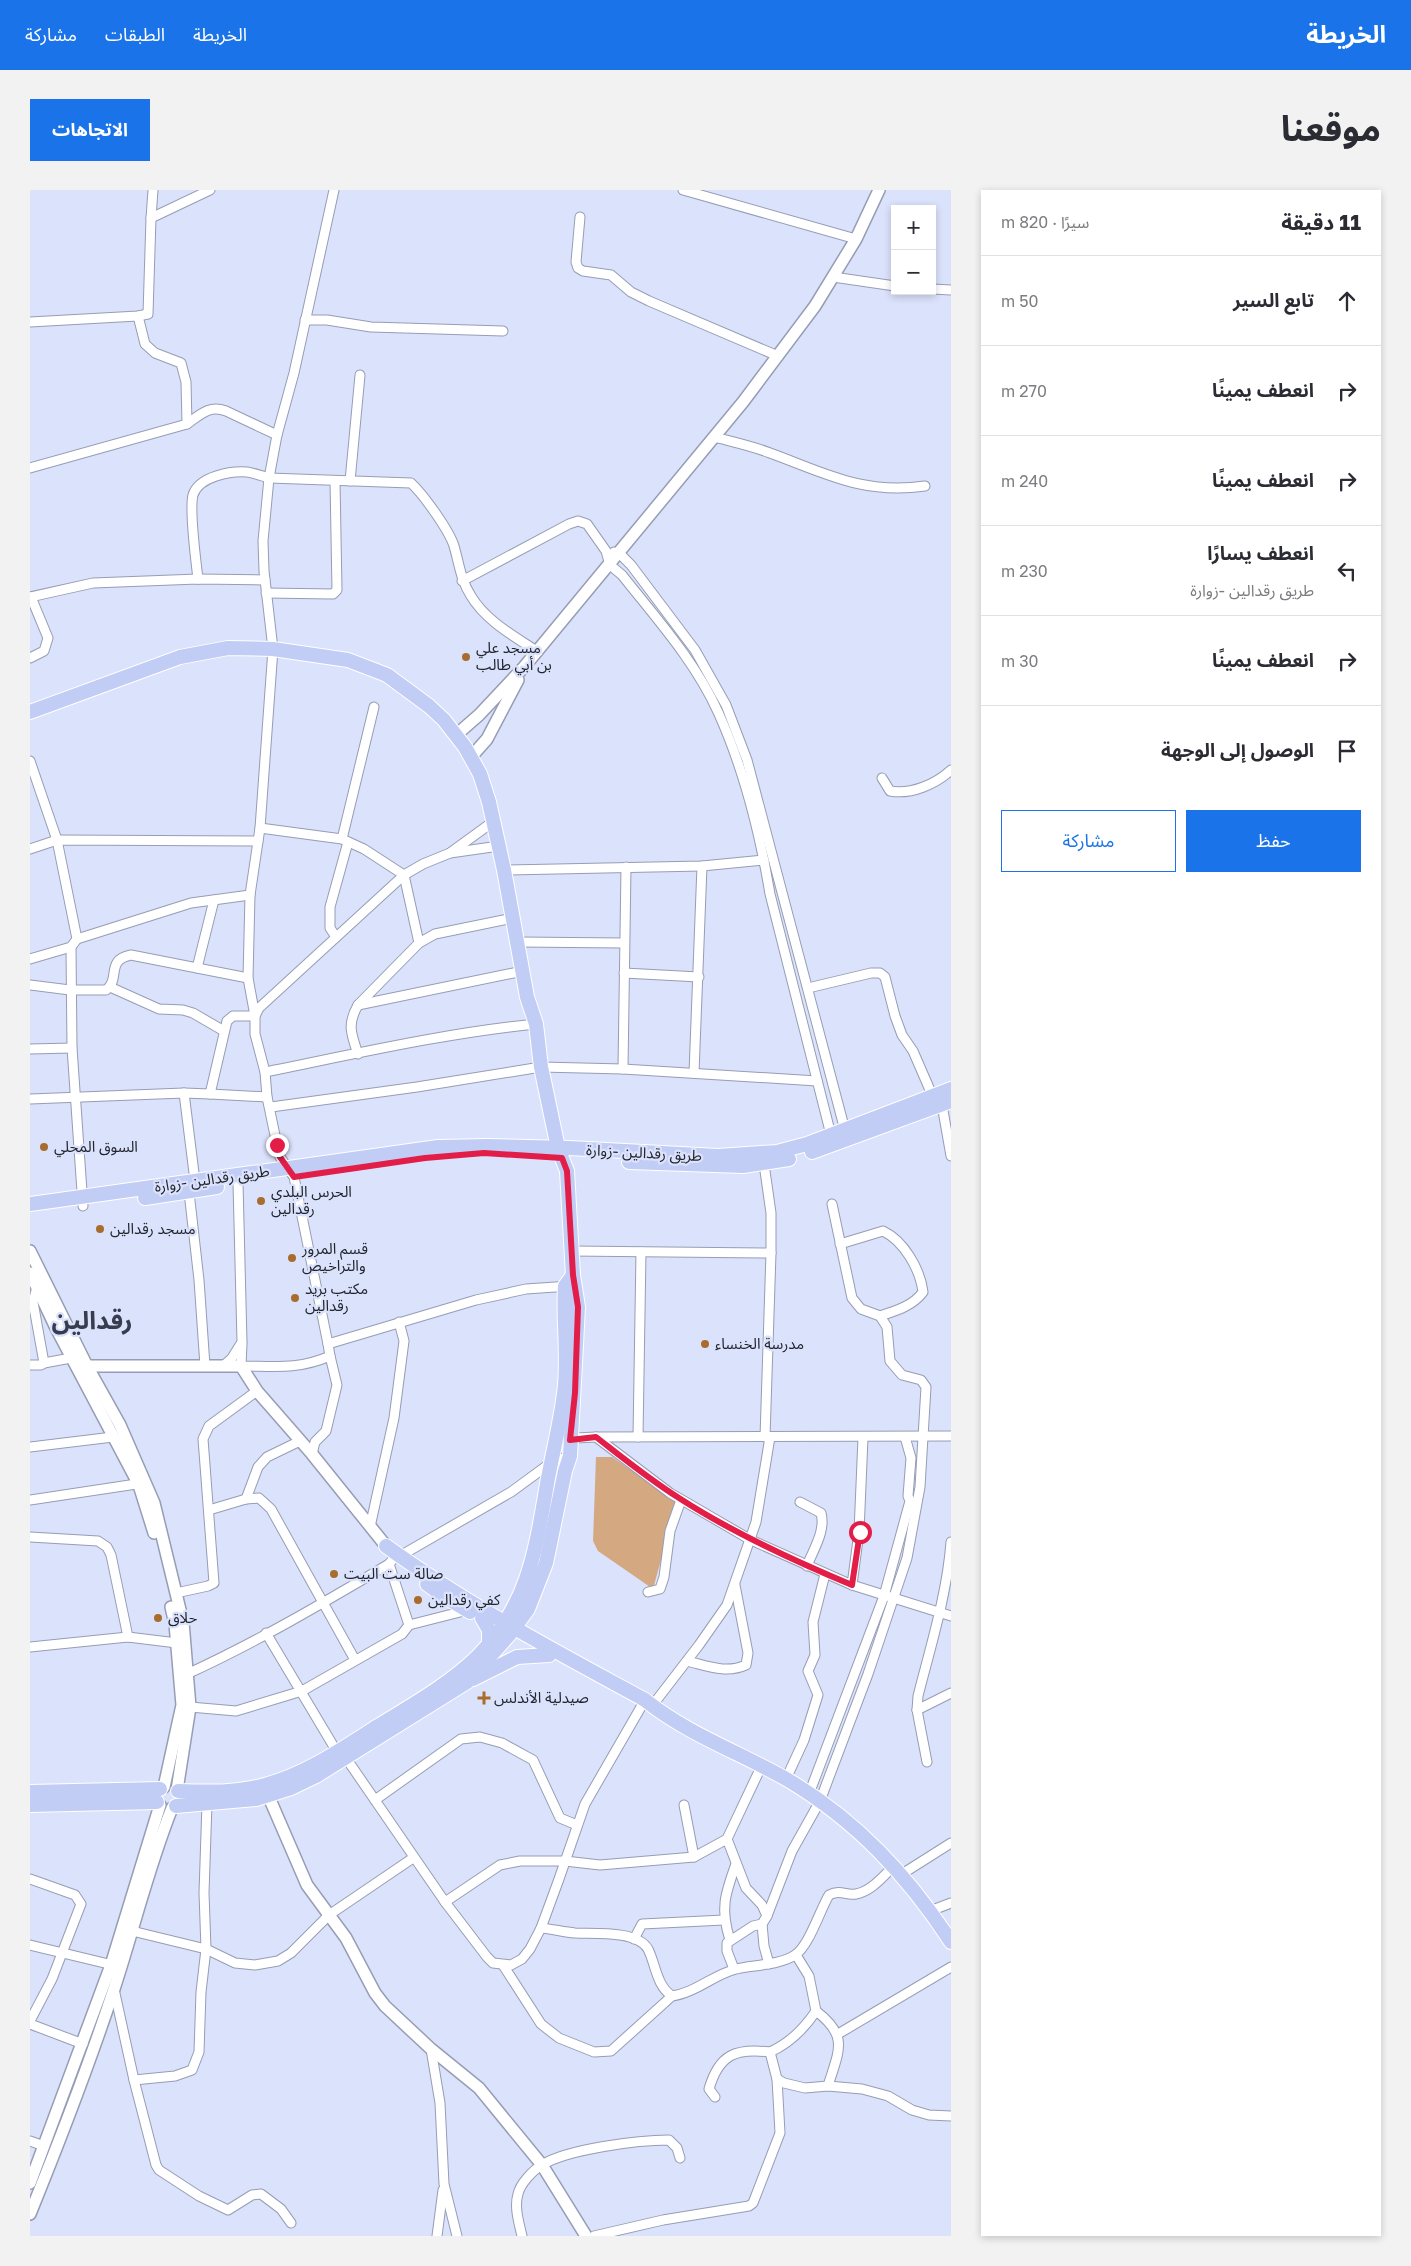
<!DOCTYPE html>
<html lang="ar">
<meta charset="utf-8">
<style>
body{margin:0;font-family:"Golos Text","Noto Sans Arabic",sans-serif;background:#f2f2f3;color:#2b2b33;direction:rtl}
.controls{position:absolute;right:15px;top:15px;display:grid;overflow:hidden;border-radius:0px;box-shadow:0 2px 8px #0003}
.controls button{width:45px;height:45px;display:grid;place-items:center;padding:0;border:0;border-bottom:1px solid #e1e1e2;background:#fff;color:#2b2b33;font:25px sans-serif}
.stop{position:absolute;width:15px;height:15px;margin:-11px;border:4px solid #e11d48;border-radius:50%;background:#fff}
.stop.end{background:#e11d48;border-color:#fff;box-shadow:0 1px 5px #0008}
.list{margin:0;padding:0;list-style:none}
h2{display:flex;justify-content:space-between;align-items:center;height:65px;margin:0;padding:0 20px;font-size:21px}
h2 small{font-size:16px;font-weight:400;color:#7c7c81}
.list li{display:grid;grid-template-columns:32px 1fr auto;gap:15px;align-items:center;box-sizing:border-box;height:90px;padding:0 20px;border-top:1px solid #e1e1e2}
.list b{display:block;font-size:19px;white-space:nowrap}
.list p{margin:0;font-size:16px;white-space:nowrap;color:#7c7c81}
.list em{font-size:16px;font-style:normal;color:#7c7c81}
.actions{display:flex;gap:10px;padding:15px 20px}
.actions a{flex:1;padding:11px 0;border:1px solid #1a73e8;border-radius:0px;text-align:center;font-size:18px;color:#1a73e8}
.actions .main{background:#1a73e8;color:#fff}
.icon{flex:none;width:28px;height:28px;fill:none;stroke:currentColor;stroke-width:2;stroke-linecap:round;stroke-linejoin:round}
.map{position:relative;flex:none;width:921px;height:2046px;overflow:hidden;direction:ltr;border-radius:0px}
header{display:flex;align-items:center;gap:30px;box-sizing:border-box;height:70px;padding:0 25px;background:#1a73e8;color:#fff}
header strong{font-size:24px}
nav{display:flex;gap:28px;margin-inline-start:auto;font-size:18px}
.intro{display:flex;align-items:center;justify-content:space-between;box-sizing:border-box;height:120px;padding:0 30px}
h1{margin:0;font-size:35px}
.button{padding:12px 22px;border-radius:0px;background:#1a73e8;color:#fff;font-size:18px;font-weight:700}
main{display:flex;gap:30px;padding:0 30px}
aside{flex:1;background:#fff;border-radius:0px;box-shadow:0 2px 8px #0003}
.map>svg:first-child{display:block}
.green{fill:#d4a982}
.lines{fill:none;stroke-linecap:round;stroke-linejoin:round}
.minor-casing{stroke:#969db4;stroke-width:11}
.tertiary-casing{stroke:#969db4;stroke-width:14}
.primary-casing{stroke:#fff;stroke-width:16}
.minor{stroke:#fff;stroke-width:9}
.tertiary{stroke:#fff;stroke-width:11}
.primary{stroke:#c2cdf6;stroke-width:14}
.route{stroke:#e11d48;stroke-width:6}
.poi-dot{fill:#a86c2e;stroke:#dbe2fb;stroke-width:2}
.labels{text-anchor:middle;stroke-width:4.5;stroke-linejoin:round;paint-order:stroke}
.poi-label{font-size:15px;fill:#22252e;stroke:#dbe2fb;text-anchor:start}
.street-label{font-size:15px;fill:#22252e;stroke:#dbe2fb}
.town-label{font-size:25px;font-weight:bold;fill:#373c4f;stroke:#dbe2fb}
</style>
<header>
<strong>الخريطة</strong>
<nav><a>الخريطة</a><a>الطبقات</a><a>مشاركة</a></nav>
</header>
<div class="intro"><h1>موقعنا</h1><a class="button">الاتجاهات</a></div>
<main>
<aside>
<h2>11 دقيقة<small>سيرًا · 820 m</small></h2>
<ul class="list">
<li><svg class="icon" aria-label="ahead" viewBox="0 0 24 24"><path d="M12 20V5M6 11l6-6 6 6"/></svg><div><b>تابع السير</b></div><em>50 m</em></li>
<li><svg class="icon" aria-label="right" viewBox="0 0 24 24"><path d="M7 20v-9h11M14 6l5 5-5 5"/></svg><div><b>انعطف يمينًا</b></div><em>270 m</em></li>
<li><svg class="icon" aria-label="right" viewBox="0 0 24 24"><path d="M7 20v-9h11M14 6l5 5-5 5"/></svg><div><b>انعطف يمينًا</b></div><em>240 m</em></li>
<li><svg class="icon" aria-label="left" viewBox="0 0 24 24"><path d="M17 20v-9H6M10 6l-5 5 5 5"/></svg><div><b>انعطف يسارًا</b><p>طريق رقدالين -زوارة</p></div><em>230 m</em></li>
<li><svg class="icon" aria-label="right" viewBox="0 0 24 24"><path d="M7 20v-9h11M14 6l5 5-5 5"/></svg><div><b>انعطف يمينًا</b></div><em>30 m</em></li>
<li><svg class="icon" aria-label="arrive" viewBox="0 0 24 24"><path d="M6 21V4h12l-3 4 3 4H6"/></svg><div><b>الوصول إلى الوجهة</b></div></li>
</ul>
<div class="actions"><a class="main">حفظ</a><a>مشاركة</a></div>
</aside>
<div class="map">
<svg width="921" height="2046" viewBox="0 0 921 2046">
<rect width="100%" height="100%" fill="#dbe2fb"/>
<path class="green" d="M 566,1267 L 582,1267 L 647,1312 L 623,1399 L 568,1361 L 563,1351 Z"/>
<g class="lines">
<g class="minor-casing">
<g id="minor">
<path d="M 123,0 L 121,28 L 180,0"/>
<path d="M 653,0 L 826,49"/>
<path d="M 550,27 L 546,72 L 548,78 L 553,81 L 581,85 L 601,102 L 619,111 L 748,166"/>
<path d="M 803,87 L 865,96"/>
<path d="M 902,99 L 921,100"/>
<path d="M 108,126 L 115,154 L 125,163 L 151,173 L 156,192 L 157,234"/>
<path d="M 275,130 L 297,130 L 341,137 L 473,141"/>
<path d="M 0,132 L 108,126 L 118,124 L 121,28"/>
<path d="M 684,247 C 703,252 722,256 740,263 C 795,283 833,305 895,296"/>
<path d="M 0,278 L 157,234 C 171,224 179,215 196,221 L 247,245"/>
<path d="M 320,291 L 330,185"/>
<path d="M 584,362 L 590,364 L 601,375 L 665,460 L 696,515 L 717,570 L 816,944"/>
<path d="M 168,389 C 166,371 159,320 163,305 C 169,286 201,281 217,282 C 224,283 232,286 239,288 L 381,293 C 393,304 419,340 424,356 C 429,373 431,391 441,406 C 456,431 484,446 508,462"/>
<path d="M 432,391 L 539,334 L 548,331 L 557,334 L 576,361 L 580,375 L 592,385 C 626,428 665,471 688,522 C 713,577 730,644 740,704 L 802,949"/>
<path d="M 236,403 L 303,404 L 307,400 L 305,291"/>
<path d="M 0,407 L 63,393 L 168,389 L 235,390"/>
<path d="M 0,468 L 14,461 L 18,448 L 1,407"/>
<path d="M 0,571 L 27,650 L 47,749"/>
<path d="M 852,588 L 860,601 C 881,605 906,594 921,580"/>
<path d="M 464,631 L 420,663 L 393,674 L 374,685 L 229,818 L 225,826 L 225,844 L 235,882 L 237,907 L 247,955 L 250,967 L 264,987 L 298,1154 L 446,1110 L 496,1099 L 540,1096"/>
<path d="M 230,638 L 312,649 L 334,659 L 374,685 L 389,753"/>
<path d="M 312,649 L 344,517"/>
<path d="M 0,659 L 27,650 L 228,651"/>
<path d="M 420,663 L 469,656"/>
<path d="M 474,680 L 672,676 L 734,670"/>
<path d="M 306,747 L 300,738 L 300,717 L 318,652"/>
<path d="M 488,752 L 594,753"/>
<path d="M 41,757 L 42,858 L 53,1016"/>
<path d="M 0,769 L 41,757 L 47,749 L 161,713 L 220,705"/>
<path d="M 167,778 L 184,710"/>
<path d="M 594,783 L 669,787"/>
<path d="M 0,795 L 40,800 L 76,800 C 91,789 75,770 101,765 L 218,788"/>
<path d="M 80,797 L 129,819 L 153,820 L 163,823 L 194,841"/>
<path d="M 778,798 L 841,783 L 850,783 L 855,787 L 865,826 L 872,845 L 883,861 L 903,907"/>
<path d="M 328,815 L 493,781"/>
<path d="M 0,859 L 42,858"/>
<path d="M 328,864 C 321,844 317,834 328,815 L 389,753 L 405,744 L 483,728"/>
<path d="M 593,879 L 596,677"/>
<path d="M 235,882 C 325,864 415,843 506,834"/>
<path d="M 664,883 L 672,676"/>
<path d="M 154,903 L 180,904 L 197,831 L 203,826 L 225,826 L 218,788 L 220,705 L 230,638 L 243,459 L 234,381 L 233,351 L 239,288 L 247,245 L 264,183 L 304,0"/>
<path d="M 180,904 L 237,907"/>
<path d="M 0,909 L 154,903 L 165,991"/>
<path d="M 912,915 L 921,966"/>
<path d="M 241,917 L 387,897 L 511,877 L 593,879 L 787,891"/>
<path d="M 734,974 L 741,1023 L 741,1063"/>
<path d="M 159,1002 L 169,1090 L 175,1176"/>
<path d="M 810,1054 L 853,1041 C 874,1051 890,1079 893,1102 C 883,1116 865,1121 850,1126"/>
<path d="M 541,1061 L 741,1063 L 735,1247"/>
<path d="M 212,1154 L 211,1176 C 244,1176 268,1180 300,1166 L 298,1154"/>
<path d="M 14,1173 L 41,1168"/>
<path d="M 0,1175 L 11,1175 L 14,1173 L 3,1112 L 7,1097"/>
<path d="M 193,1176 L 202,1168 L 212,1152 L 208,993"/>
<path d="M 566,1247 L 640,1303 L 721,1350 L 822,1395 L 921,1426"/>
<path d="M 608,1247 L 611,1062"/>
<path d="M 526,1249 L 566,1247 L 921,1246"/>
<path d="M 0,1257 L 83,1247"/>
<path d="M 282,1264 L 285,1252 L 296,1241 L 307,1195 L 300,1166"/>
<path d="M 216,1309 L 228,1277 L 237,1267 L 270,1251"/>
<path d="M 0,1310 L 113,1293"/>
<path d="M 770,1312 L 791,1323 C 796,1341 783,1360 777,1376"/>
<path d="M 179,1320 L 216,1309 L 229,1308 L 241,1319 L 325,1470"/>
<path d="M 340,1337 L 364,1228 L 374,1151 L 369,1132"/>
<path d="M 0,1347 L 68,1351 L 77,1357 L 81,1365 L 98,1447"/>
<path d="M 359,1374 L 379,1435"/>
<path d="M 822,1395 L 829,1342 L 833,1248"/>
<path d="M 618,1402 L 630,1399 L 634,1387 L 640,1341 L 651,1310"/>
<path d="M 146,1403 L 178,1396 L 184,1393 L 173,1249 L 179,1236 L 227,1201"/>
<path d="M 236,1443 L 307,1562"/>
<path d="M 0,1457 L 98,1447 L 147,1453"/>
<path d="M 657,1471 C 678,1476 696,1484 716,1475 L 718,1463 L 705,1395"/>
<path d="M 157,1484 C 227,1452 293,1413 359,1374 L 364,1368 L 370,1366 L 481,1302 L 522,1272 L 540,1266"/>
<path d="M 622,1516 L 669,1455 L 697,1415 L 726,1332 L 740,1247"/>
<path d="M 160,1517 L 206,1521 L 272,1501 L 372,1444 L 379,1435 L 438,1420"/>
<path d="M 887,1520 L 921,1503"/>
<path d="M 316,1568 L 415,1712 L 457,1767 L 463,1773 L 481,1775 L 492,1769 L 500,1759 L 511,1738 L 529,1689 L 555,1614 L 615,1510"/>
<path d="M 897,1572 L 887,1520 L 888,1506 C 901,1455 917,1404 921,1352"/>
<path d="M 756,1589 L 774,1550 L 788,1505 L 778,1481 L 785,1465 L 783,1432 L 795,1384"/>
<path d="M 779,1604 L 854,1406 L 880,1311 L 878,1306 L 881,1268 L 875,1247"/>
<path d="M 345,1610 L 431,1549 L 450,1547 L 472,1553 L 503,1570 L 530,1628 L 547,1635"/>
<path d="M 654,1615 L 664,1667"/>
<path d="M 697,1649 L 716,1698 L 732,1715 L 737,1726 L 732,1734 L 723,1736 L 697,1753 L 697,1761 L 704,1779"/>
<path d="M 872,1684 L 921,1653"/>
<path d="M 0,1689 L 45,1705 L 51,1714 L 22,1789 L 0,1831"/>
<path d="M 415,1712 L 470,1675 L 490,1671 L 535,1671 L 570,1675 L 664,1667 L 697,1649 L 731,1577"/>
<path d="M 900,1721 L 921,1713"/>
<path d="M 737,1726 L 762,1661 L 790,1611 L 838,1484 L 877,1368 L 890,1297 L 896,1197 L 891,1190 L 872,1185 L 860,1171 L 857,1137 L 850,1126 L 831,1119 L 822,1108 L 802,1014"/>
<path d="M 732,1734 L 734,1756 L 739,1774"/>
<path d="M 511,1738 C 522,1739 534,1742 545,1743 C 563,1744 607,1740 618,1759 C 626,1775 626,1795 642,1806 C 665,1803 683,1785 706,1779 C 723,1775 750,1775 765,1765 C 779,1756 790,1720 799,1705 C 812,1699 815,1706 826,1704 C 842,1701 853,1686 864,1676"/>
<path d="M 102,1741 L 176,1759 L 205,1773 L 225,1775 L 248,1771 L 261,1763 L 299,1725 L 383,1668"/>
<path d="M 604,1749 L 612,1734 L 694,1730"/>
<path d="M 700,1750 C 690,1719 695,1704 706,1674"/>
<path d="M 0,1755 L 87,1776"/>
<path d="M 766,1765 L 779,1786 L 786,1821 C 774,1839 760,1853 740,1862 L 747,1889 L 754,1893 L 775,1898 L 798,1896 L 832,1899 L 858,1906 L 882,1920 L 899,1925 L 921,1926"/>
<path d="M 473,1775 L 511,1834 L 529,1848 L 564,1862 L 581,1861 L 642,1806"/>
<path d="M 84,1799 L 104,1890 L 126,1975 L 129,1980 L 169,2006 L 198,2020 L 222,2005 L 231,2004 L 251,2019 L 261,2033"/>
<path d="M 786,1821 C 819,1846 809,1860 798,1896"/>
<path d="M 0,1834 L 53,1854"/>
<path d="M 808,1844 L 921,1777"/>
<path d="M 401,1859 L 410,1913 L 414,1994 L 427,2046"/>
<path d="M 104,1890 L 145,1886 L 162,1880 L 169,1862 L 171,1802 L 176,1759 L 174,1703 L 177,1613"/>
<path d="M 685,1907 L 679,1899 C 689,1864 706,1858 740,1862"/>
<path d="M 0,1951 L 14,1956"/>
<path d="M 407,2046 L 413,2000"/>
<path d="M 492,2046 C 489,2033 484,2017 488,2004 C 490,1994 503,1980 512,1975 C 537,1959 609,1950 639,1950 L 647,1958 L 650,1968"/>
<path d="M 564,2046 L 633,2030 L 719,2016 L 723,2013 L 750,1943 L 747,1889"/>
</g>
</g>
<g class="tertiary-casing">
<g id="tertiary">
<path d="M 426,545 L 449,525 L 494,477 L 713,212 L 785,116 L 826,49 L 849,0"/>
<path d="M 441,567 L 457,549 L 488,490"/>
<path d="M 0,1061 L 57,1176 L 90,1235 L 124,1313 L 153,1432 L 160,1517 L 147,1600"/>
<path d="M 0,1083 L 26,1138 L 109,1295 L 124,1343"/>
<path d="M 52,1173 L 57,1176 L 211,1176 L 227,1201 L 282,1264 L 356,1356"/>
<path d="M 134,1597 L 152,1515 L 145,1434 L 141,1417"/>
<path d="M 237,1597 L 238,1605 L 277,1695 L 316,1748 L 345,1803 L 355,1816 L 401,1859 L 449,1898 L 512,1975 L 556,2046"/>
<path d="M 0,1993 L 81,1775 L 130,1615"/>
<path d="M 0,2024 C 30,1950 59,1875 84,1799 C 104,1738 118,1678 142,1618"/>
</g>
</g>
<g class="primary-casing">
<g id="primary">
<path d="M 0,522 L 150,467 L 198,458 L 243,459 L 318,470 L 357,485 L 399,516 L 414,530 L 435,557 L 450,584 L 459,612 L 474,680 L 497,807 L 506,834 L 511,877 L 528,958 L 537,981 L 543,1085 L 548,1117 L 540,1266 L 535,1281 L 516,1373 L 498,1419 L 479,1445 L 437,1492 L 286,1586 L 261,1598 L 226,1609 L 146,1616"/>
<path d="M 782,962 L 921,911"/>
<path d="M 599,972 L 713,976 L 759,969"/>
<path d="M 115,1008 L 187,997"/>
<path d="M 0,1014 L 408,957 L 457,956 L 539,958 L 688,966 L 747,962 L 777,954 L 921,899"/>
<path d="M 356,1356 C 437,1415 527,1462 615,1510 C 657,1544 711,1563 758,1590 C 827,1631 878,1686 921,1752"/>
<path d="M 397,1394 L 415,1407 L 440,1422"/>
<path d="M 452,1428 L 459,1440 L 459,1452"/>
<path d="M 443,1489 L 487,1467 L 519,1465"/>
<path d="M 148,1601 C 177,1602 207,1603 235,1595 C 276,1584 312,1559 348,1536 C 382,1515 418,1495 447,1467 C 500,1414 506,1357 518,1288 C 524,1257 532,1226 535,1195 C 538,1162 533,1129 535,1096 L 543,1085"/>
<path d="M 0,1602 L 130,1599"/>
<path d="M 0,1615 L 127,1612"/>
</g>
</g>
<use href="#minor" class="minor"/>
<use href="#tertiary" class="tertiary"/>
<use href="#primary" class="primary"/>
</g>
<g class="lines">
<path class="route" d="M 247,955 L 250,967 L 264,987 L 395,968 L 454,963 L 532,968 L 537,981 L 543,1085 L 548,1117 L 545,1203 L 540,1250 L 566,1247 C 593,1268 620,1290 649,1308 C 703,1343 762,1370 822,1395 L 830,1342"/>
</g>
<g class="poi-dot">
<circle cx="436" cy="467" r="5"/>
<circle cx="14" cy="957" r="5"/>
<circle cx="231" cy="1011" r="5"/>
<circle cx="70" cy="1039" r="5"/>
<circle cx="262" cy="1068" r="5"/>
<circle cx="265" cy="1108" r="5"/>
<circle cx="675" cy="1154" r="5"/>
<circle cx="304" cy="1384" r="5"/>
<circle cx="388" cy="1410" r="5"/>
<circle cx="128" cy="1428" r="5"/>
<path d="M451.5 1500.5h5v5h5v5h-5v5h-5v-5h-5v-5h5z"/>
</g>
<g class="labels">
<g class="poi-label">
<text x="446" y="463">مسجد علي<tspan x="446" dy="17">بن أبي طالب</tspan></text>
<text x="24" y="962">السوق المحلي</text>
<text x="241" y="1007">الحرس البلدي<tspan x="241" dy="17">رقدالين</tspan></text>
<text x="80" y="1044">مسجد رقدالين</text>
<text x="272" y="1064">قسم المرور<tspan x="272" dy="17">والتراخيص</tspan></text>
<text x="275" y="1104">مكتب بريد<tspan x="275" dy="17">رقدالين</tspan></text>
<text x="685" y="1159">مدرسة الخنساء</text>
<text x="314" y="1389">صالة ست البيت</text>
<text x="398" y="1415">كفي رقدالين</text>
<text x="138" y="1433">حلاق</text>
<text x="464" y="1513">صيدلية الأندلس</text>
</g>
<g class="street-label">
<text transform="translate(614 963) rotate(3)" y="5">طريق رقدالين -زوارة</text>
<text transform="translate(182 989) rotate(-8)" y="5">طريق رقدالين -زوارة</text>
</g>
<g class="town-label">
<text x="62" y="1139">رقدالين</text>
</g>
</g>
</svg>
<div class="controls">
<button>+</button>
<button>−</button>
</div>
<div class="stop" style="left:830px;top:1342px"></div>
<div class="stop end" style="left:247px;top:955px"></div>
</div>
</main>
